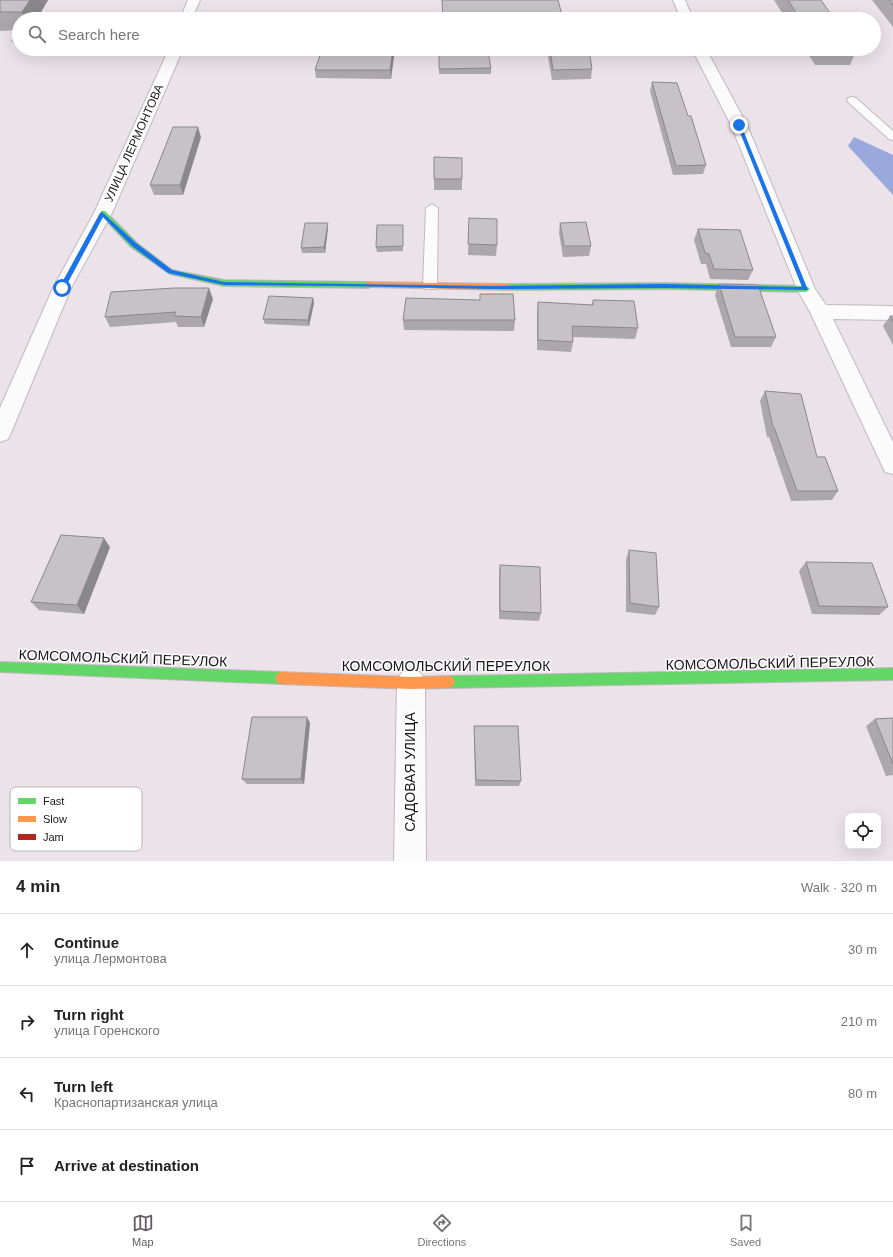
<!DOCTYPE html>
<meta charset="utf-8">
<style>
body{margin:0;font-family:Arial,sans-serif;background:#f6f6f6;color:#222}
.controls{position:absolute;right:12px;bottom:12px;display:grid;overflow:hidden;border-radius:8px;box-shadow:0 4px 16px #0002}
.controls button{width:36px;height:36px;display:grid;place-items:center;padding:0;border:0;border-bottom:1px solid #e0e0e0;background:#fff;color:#222;font:20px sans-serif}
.stop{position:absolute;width:12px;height:12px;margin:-9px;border:3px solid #1a73e8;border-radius:50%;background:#fff}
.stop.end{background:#1a73e8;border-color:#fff;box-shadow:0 1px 4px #0008}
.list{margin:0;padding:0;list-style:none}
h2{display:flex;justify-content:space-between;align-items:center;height:52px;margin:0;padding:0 16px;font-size:17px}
h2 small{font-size:13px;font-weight:400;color:#767676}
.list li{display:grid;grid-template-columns:26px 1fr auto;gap:12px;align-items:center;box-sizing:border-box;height:72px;padding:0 16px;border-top:1px solid #e0e0e0}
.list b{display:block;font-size:15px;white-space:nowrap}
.list p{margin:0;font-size:13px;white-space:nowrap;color:#767676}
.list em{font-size:13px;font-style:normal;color:#767676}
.icon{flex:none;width:22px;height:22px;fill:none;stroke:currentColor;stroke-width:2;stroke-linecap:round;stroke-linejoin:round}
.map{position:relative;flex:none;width:893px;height:861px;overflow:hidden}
.search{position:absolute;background:#fff;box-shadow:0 4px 16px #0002;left:12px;right:12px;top:12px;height:44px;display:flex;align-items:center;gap:10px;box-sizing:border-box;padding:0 14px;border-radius:22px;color:#767676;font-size:15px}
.sheet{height:340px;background:#fff}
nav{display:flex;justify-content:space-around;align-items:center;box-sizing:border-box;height:56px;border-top:1px solid #e0e0e0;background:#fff;font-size:11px;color:#767676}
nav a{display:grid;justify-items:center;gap:2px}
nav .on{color:#645c62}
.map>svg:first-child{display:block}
.water{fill:#99a9dd}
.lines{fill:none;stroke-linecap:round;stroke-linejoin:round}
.lane-casing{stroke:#c0b9be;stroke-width:2}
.street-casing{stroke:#c0b9be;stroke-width:2}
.fast-casing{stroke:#c0b9be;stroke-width:2}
.slow-casing{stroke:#c0b9be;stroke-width:2}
.jam-casing{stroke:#c0b9be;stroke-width:2}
.lane{fill:#fcfbfc;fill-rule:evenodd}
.street{fill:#fcfbfc;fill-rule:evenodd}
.fast{fill:#63d668;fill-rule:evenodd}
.slow{fill:#ff974d;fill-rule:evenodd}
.jam{fill:#b3261e;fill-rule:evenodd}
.wall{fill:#aba7ac}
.shaded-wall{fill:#8b888c}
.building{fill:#c7c2c8;stroke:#8b888c}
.route{fill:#1a73e8}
.labels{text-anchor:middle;stroke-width:3;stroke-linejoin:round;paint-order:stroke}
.street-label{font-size:12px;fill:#1a1419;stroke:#fff}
.near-street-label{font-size:14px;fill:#1a1419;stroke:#fff}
.key{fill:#fff;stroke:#bab8ba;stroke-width:1}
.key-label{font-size:11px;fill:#1a1419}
</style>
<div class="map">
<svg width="893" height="861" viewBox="0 0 893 861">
<rect width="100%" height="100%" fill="#ece2e9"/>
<path class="water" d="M 854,137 L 893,155 L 893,195 L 848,146 Z"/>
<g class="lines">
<g class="lane-casing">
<g id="lane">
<path d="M 19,38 L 19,44 L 12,41 L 14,39 Z"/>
<path d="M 852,97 L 856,98 L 893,131 L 893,140 L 889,139 L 848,102 L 847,100 L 848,98 Z"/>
<path d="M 432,204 L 438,208 L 437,286 L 435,289 L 425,289 L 423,286 L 426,208 Z"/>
</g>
</g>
<g class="street-casing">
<g id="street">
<path d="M 188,0 L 200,0 L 192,19 L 180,19 Z"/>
<path d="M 673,0 L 685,0 L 693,19 L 681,19 Z"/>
<path d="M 169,49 L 183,49 L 112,213 L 71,288 L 11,433 L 8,439 L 0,442 L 0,408 L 53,288 L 94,213 Z"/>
<path d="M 692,49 L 706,49 L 747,125 L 815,289 L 826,305 L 893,306 L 893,320 L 833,319 L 893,442 L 893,474 L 885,472 L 810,312 L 797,289 L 731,125 Z"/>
<path d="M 411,669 L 421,673 L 425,683 L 426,861 L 394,861 L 397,683 L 401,673 Z"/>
</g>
</g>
<g class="fast-casing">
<g id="fast">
<path d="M 233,49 L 593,49 L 596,51 L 593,53 L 524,54 L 236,51 Z"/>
<path d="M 101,211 L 105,211 L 137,243 L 172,270 L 224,280 L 369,282 L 373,285 L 369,288 L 224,286 L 170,274 L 131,247 L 101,215 Z"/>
<path d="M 664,283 L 806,286 L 810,289 L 806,292 L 664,289 L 507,290 L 503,287 L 507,284 Z"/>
<path d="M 0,662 L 281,672 L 285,674 L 287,678 L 285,682 L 281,684 L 0,672 Z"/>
<path d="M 893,668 L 893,680 L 449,688 L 445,686 L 443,682 L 445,678 L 449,676 Z"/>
</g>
</g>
<g class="slow-casing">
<g id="slow">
<path d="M 369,282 L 507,284 L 511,287 L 507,290 L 366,287 L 366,283 Z"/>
<path d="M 281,672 L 411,677 L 449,676 L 453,678 L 455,682 L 453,686 L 449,688 L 411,689 L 281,684 L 277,682 L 275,678 L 277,674 Z"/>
</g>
</g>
<g class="jam-casing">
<path id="jam" d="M 593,49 L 702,49 L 699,51 L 591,52 L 591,50 Z"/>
</g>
<use href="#lane" class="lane"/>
<use href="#street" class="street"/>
<use href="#fast" class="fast"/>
<use href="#slow" class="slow"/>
<use href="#jam" class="jam"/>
</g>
<g class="wall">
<path d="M 0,0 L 48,0 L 37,19 L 19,19 L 19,30 L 0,31 Z"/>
<path d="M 774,0 L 821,0 L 834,19 L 786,19 Z"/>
<path d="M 872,0 L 893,0 L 893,27 Z"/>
<path d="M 549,49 L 589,49 L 592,69 L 591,79 L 552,80 L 548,57 Z"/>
<path d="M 805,49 L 855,49 L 856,51 L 850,65 L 815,65 Z"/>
<path d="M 439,52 L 491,68 L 491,74 L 439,74 Z"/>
<path d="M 394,56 L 391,79 L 316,78 L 315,70 Z"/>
<path d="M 652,82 L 688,116 L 706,165 L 703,174 L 673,175 L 650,91 Z"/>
<path d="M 201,137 L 183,195 L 154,195 L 150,185 Z"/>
<path d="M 462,158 L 462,190 L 434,190 L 434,179 Z"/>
<path d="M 469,218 L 497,245 L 496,256 L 468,255 Z"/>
<path d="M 560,223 L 591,246 L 589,256 L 563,257 L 559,233 Z"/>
<path d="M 403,225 L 403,251 L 377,252 L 376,247 Z"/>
<path d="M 328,228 L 325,253 L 302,253 L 301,248 Z"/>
<path d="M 698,229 L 753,270 L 748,280 L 710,279 L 706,264 L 701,264 L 694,240 Z"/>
<path d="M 719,284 L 776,337 L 771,347 L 731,347 L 715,295 Z"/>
<path d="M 480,294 L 515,320 L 514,331 L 404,330 L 403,320 L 480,300 Z"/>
<path d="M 313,298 L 314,303 L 309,326 L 265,324 L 263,319 Z"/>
<path d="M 213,299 L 204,327 L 178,327 L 176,322 L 110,327 L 105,317 Z"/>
<path d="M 593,300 L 638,328 L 635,339 L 573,337 L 573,342 L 571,352 L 537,350 L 537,313 L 538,302 L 592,305 Z"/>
<path d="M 890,316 L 893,316 L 893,345 L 883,326 Z"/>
<path d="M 765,391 L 817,457 L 838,491 L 832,500 L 791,501 L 769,437 L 767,437 L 760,401 Z"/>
<path d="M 110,547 L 84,614 L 39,610 L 31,602 Z"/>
<path d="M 629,550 L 659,607 L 655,615 L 626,612 L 626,559 Z"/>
<path d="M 806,562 L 888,607 L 879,615 L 812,614 L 799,571 Z"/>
<path d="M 500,565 L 541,613 L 539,621 L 499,619 L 499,573 Z"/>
<path d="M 893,718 L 893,775 L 886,776 L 866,726 L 875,719 Z"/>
<path d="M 310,723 L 304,784 L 247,784 L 242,779 Z"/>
<path d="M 474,726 L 521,781 L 519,786 L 475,786 L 474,732 Z"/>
</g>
<g class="shaded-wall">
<path d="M 30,0 L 48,0 L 37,19 L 25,19 L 22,12 Z"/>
<path d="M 393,49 L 394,56 L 391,79 L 390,70 Z"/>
<path d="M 198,127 L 201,137 L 183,195 L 180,185 Z"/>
<path d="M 328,223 L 328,228 L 325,253 L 324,247 Z"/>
<path d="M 209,288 L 213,299 L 204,327 L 201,317 Z"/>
<path d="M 313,298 L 314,303 L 309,326 L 308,320 Z"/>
<path d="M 104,538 L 110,547 L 84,614 L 77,605 Z"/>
<path d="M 307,717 L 310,723 L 304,784 L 301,779 Z"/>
</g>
<g class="building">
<path d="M 0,0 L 30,0 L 22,12 L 0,12 Z"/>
<path d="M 442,0 L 558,0 L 563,19 L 443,19 Z"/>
<path d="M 788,0 L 821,0 L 834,19 L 800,19 Z"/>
<path d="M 889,0 L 893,0 L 893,5 Z"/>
<path d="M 348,18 L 368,19 L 348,19 Z"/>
<path d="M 322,49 L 393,49 L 390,70 L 315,70 Z"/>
<path d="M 550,49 L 589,49 L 592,69 L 553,70 Z"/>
<path d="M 819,49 L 855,49 L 856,51 L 820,51 Z"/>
<path d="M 439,52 L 488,52 L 491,68 L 439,69 Z"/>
<path d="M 652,82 L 677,83 L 688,116 L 691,116 L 706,165 L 676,166 Z"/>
<path d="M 173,127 L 198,127 L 180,185 L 150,185 Z"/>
<path d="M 434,157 L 462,158 L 462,179 L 434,179 Z"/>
<path d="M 469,218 L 497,219 L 497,245 L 468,244 Z"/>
<path d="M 586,222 L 591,246 L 564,246 L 560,223 Z"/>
<path d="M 305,223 L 328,223 L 324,247 L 301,248 Z"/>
<path d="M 377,225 L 403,225 L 403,246 L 376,247 Z"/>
<path d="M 698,229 L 740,230 L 753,270 L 714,269 L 709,254 L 705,253 Z"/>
<path d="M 719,284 L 758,285 L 776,337 L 735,337 Z"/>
<path d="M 174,288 L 209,288 L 201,317 L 174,316 L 176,312 L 105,317 L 111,292 Z"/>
<path d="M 480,294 L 513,294 L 515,320 L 403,320 L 406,298 L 480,300 Z"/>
<path d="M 269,296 L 313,298 L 308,320 L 263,319 Z"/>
<path d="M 593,300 L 634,301 L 638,328 L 572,326 L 573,342 L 538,340 L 538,302 L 593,305 Z"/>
<path d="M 890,316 L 893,316 L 893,322 Z"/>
<path d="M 765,391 L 801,394 L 817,457 L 825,457 L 838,491 L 797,491 L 774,427 L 773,427 Z"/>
<path d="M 61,535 L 104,538 L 77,605 L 31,602 Z"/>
<path d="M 629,550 L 656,553 L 659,607 L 630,603 Z"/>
<path d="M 806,562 L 872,563 L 888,607 L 819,606 Z"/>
<path d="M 500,565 L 540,567 L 541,613 L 500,611 Z"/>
<path d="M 252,717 L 307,717 L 301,779 L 242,779 Z"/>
<path d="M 893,718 L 893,764 L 875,719 Z"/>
<path d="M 474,726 L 518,726 L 521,781 L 476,780 Z"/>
</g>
<path class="route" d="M 739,123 L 741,125 L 808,290 L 664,288 L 492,289 L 338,286 L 224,285 L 168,273 L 132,246 L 103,217 L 65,288 L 62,290 L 59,288 L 100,213 L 102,212 L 136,243 L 172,270 L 224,282 L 492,286 L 664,284 L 802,287 L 737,125 Z"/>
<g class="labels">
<g class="street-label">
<text transform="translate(134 143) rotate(-66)" y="4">УЛИЦА ЛЕРМОНТОВА</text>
</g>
<g class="near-street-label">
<text transform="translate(123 658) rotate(2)" y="5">КОМСОМОЛЬСКИЙ ПЕРЕУЛОК</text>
<text transform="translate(770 663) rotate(-1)" y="5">КОМСОМОЛЬСКИЙ ПЕРЕУЛОК</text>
<text x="446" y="671">КОМСОМОЛЬСКИЙ ПЕРЕУЛОК</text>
<text transform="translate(410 772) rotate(-90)" y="5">САДОВАЯ УЛИЦА</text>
</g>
</g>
<rect x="10" y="787" width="132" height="64" rx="6" class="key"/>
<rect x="18" y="798" width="18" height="6" fill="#63d668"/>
<rect x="18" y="816" width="18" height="6" fill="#ff974d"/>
<rect x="18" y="834" width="18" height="6" fill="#b3261e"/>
<g class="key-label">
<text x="43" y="805">Fast</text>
<text x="43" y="823">Slow</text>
<text x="43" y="841">Jam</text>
</g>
</svg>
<div class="controls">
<button><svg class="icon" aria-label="locate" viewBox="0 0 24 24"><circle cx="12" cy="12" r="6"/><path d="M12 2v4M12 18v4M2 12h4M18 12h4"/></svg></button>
</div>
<div class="stop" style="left:62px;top:288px"></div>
<div class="stop end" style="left:739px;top:125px"></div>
<div class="search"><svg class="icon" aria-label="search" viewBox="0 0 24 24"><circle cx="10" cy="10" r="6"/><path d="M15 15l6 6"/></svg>Search here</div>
</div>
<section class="sheet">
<h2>4 min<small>Walk · 320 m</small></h2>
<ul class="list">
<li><svg class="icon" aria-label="ahead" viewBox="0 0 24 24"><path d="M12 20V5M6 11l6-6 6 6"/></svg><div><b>Continue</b><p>улица Лермонтова</p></div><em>30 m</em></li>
<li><svg class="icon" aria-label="right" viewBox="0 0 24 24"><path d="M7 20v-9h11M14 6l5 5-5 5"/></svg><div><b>Turn right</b><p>улица Горенского</p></div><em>210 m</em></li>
<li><svg class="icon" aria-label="left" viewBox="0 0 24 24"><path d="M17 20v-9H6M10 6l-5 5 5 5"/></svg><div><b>Turn left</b><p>Краснопартизанская улица</p></div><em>80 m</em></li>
<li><svg class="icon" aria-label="arrive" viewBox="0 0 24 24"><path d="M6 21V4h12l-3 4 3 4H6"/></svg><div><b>Arrive at destination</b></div></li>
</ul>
</section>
<nav>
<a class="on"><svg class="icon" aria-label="map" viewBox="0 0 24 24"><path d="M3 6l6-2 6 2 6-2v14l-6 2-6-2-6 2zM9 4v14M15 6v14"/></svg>Map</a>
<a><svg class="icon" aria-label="directions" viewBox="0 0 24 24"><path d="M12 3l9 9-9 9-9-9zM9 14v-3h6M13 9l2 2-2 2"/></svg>Directions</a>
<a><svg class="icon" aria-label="saved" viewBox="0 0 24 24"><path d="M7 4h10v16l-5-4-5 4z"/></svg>Saved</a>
</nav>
